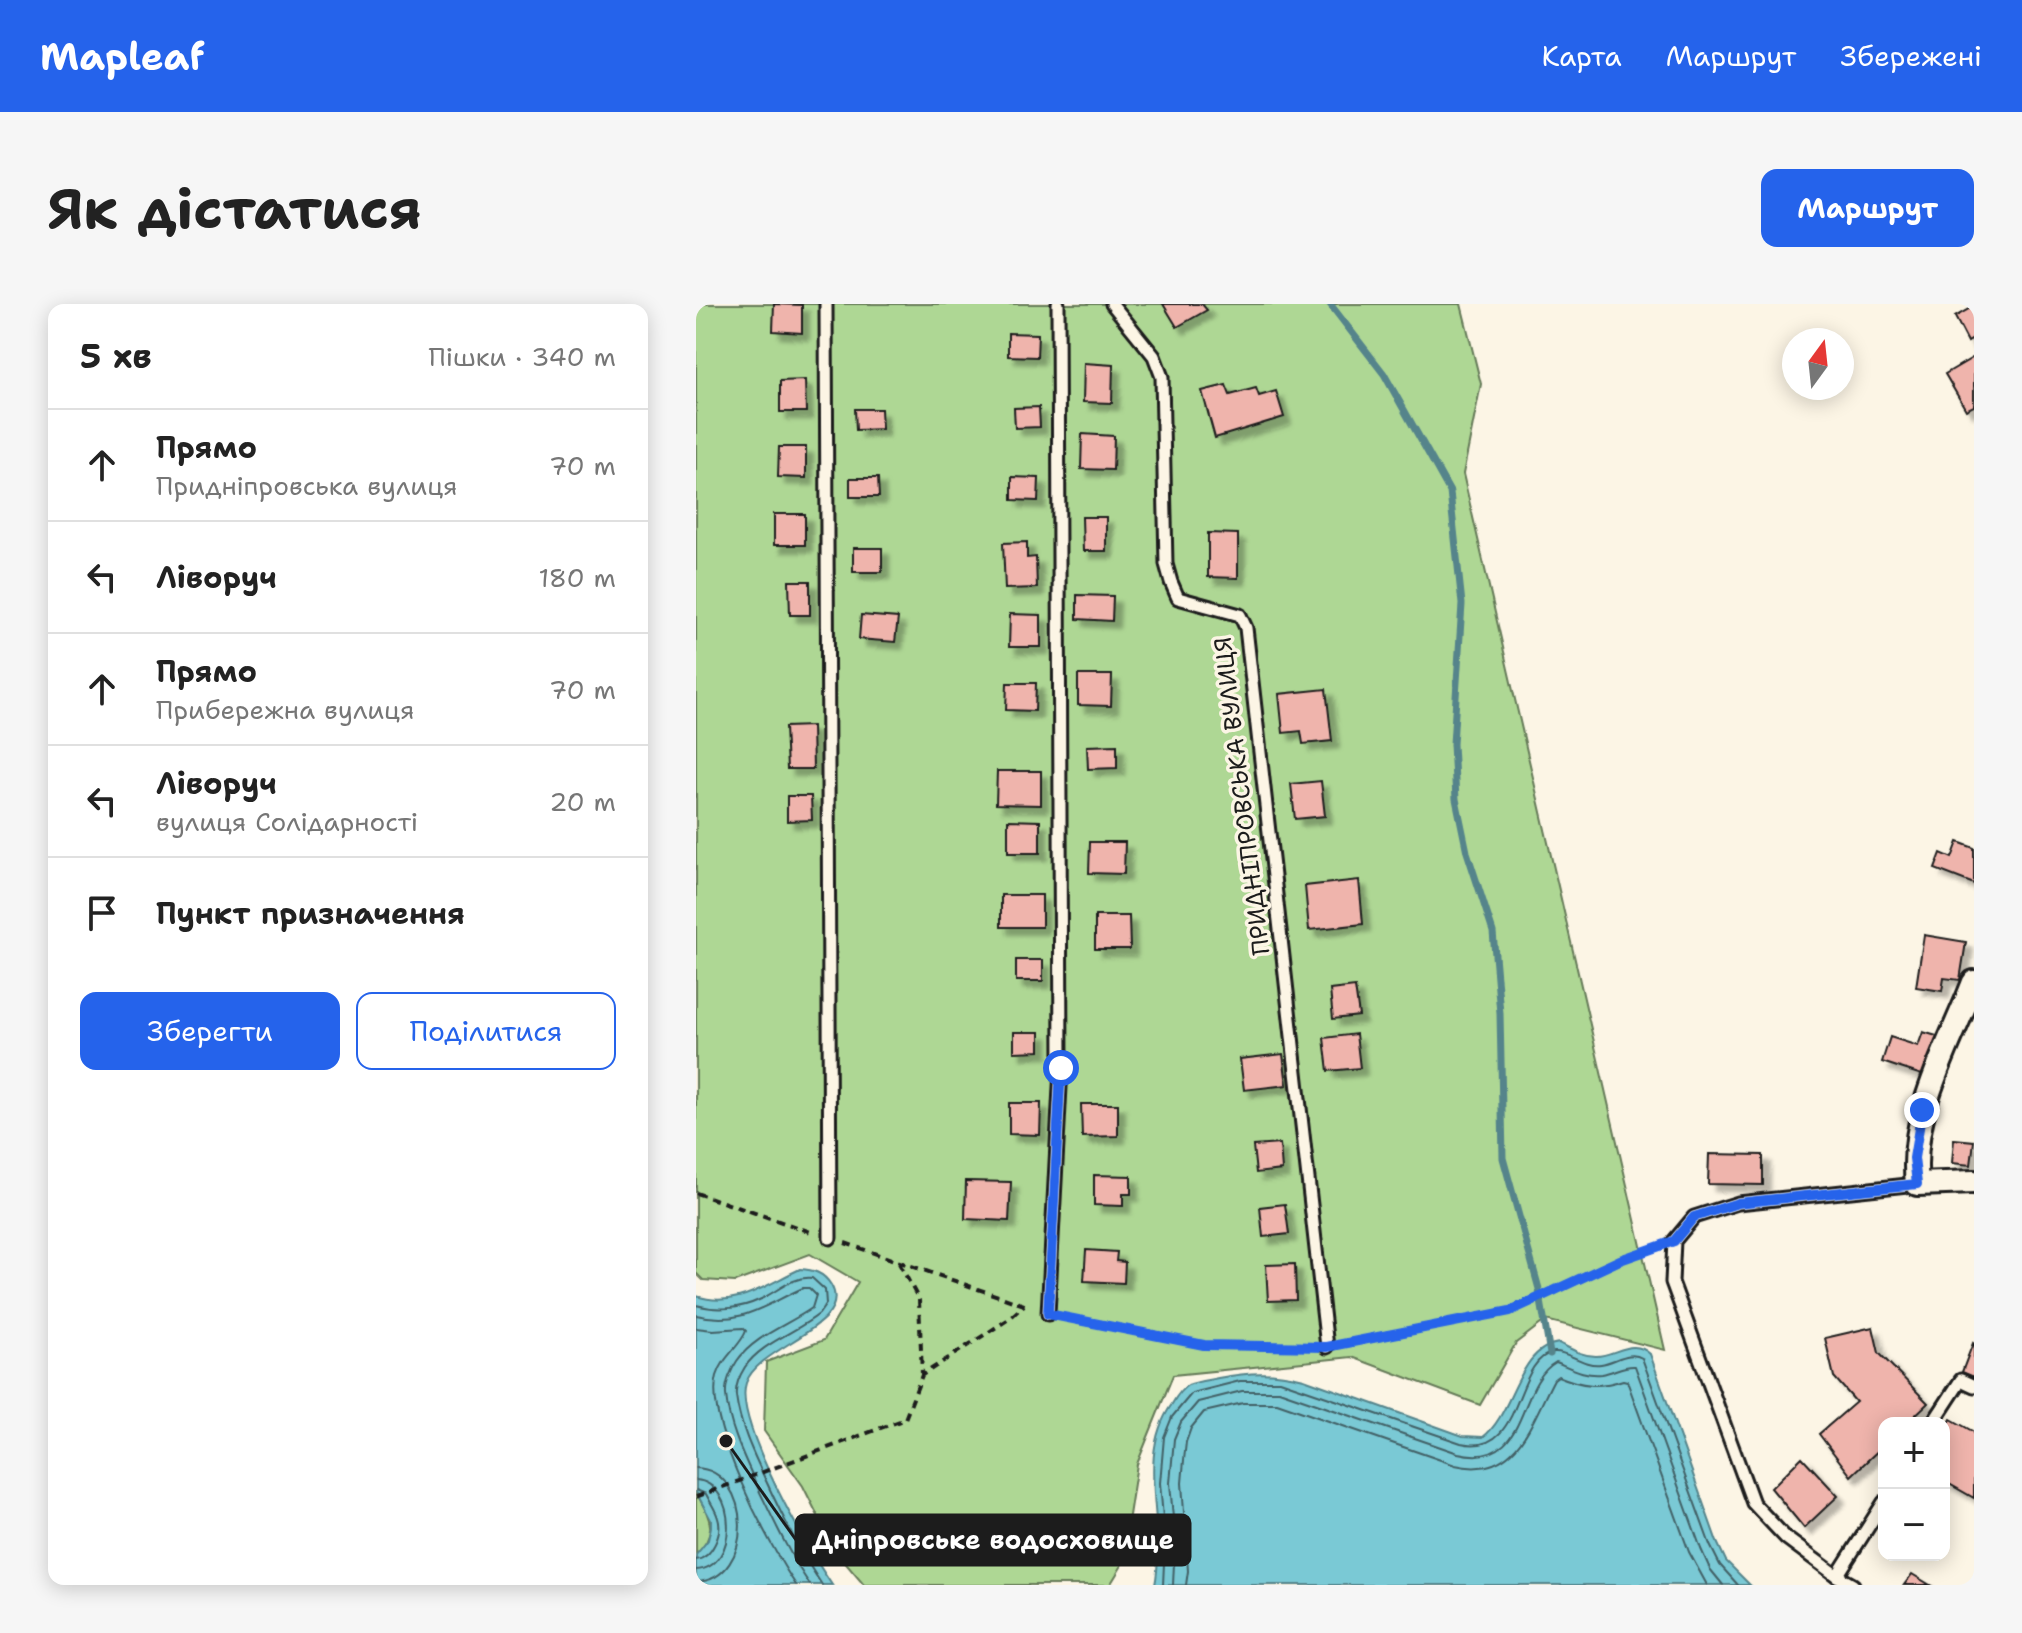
<!DOCTYPE html>
<html lang="uk">
<meta charset="utf-8">
<style>
body{margin:0;font-family:"Shantell Sans",sans-serif;background:#f6f6f6;color:#222}
.controls{position:absolute;right:24px;bottom:24px;display:grid;overflow:hidden;border-radius:16px;box-shadow:0 4px 20px #0003}
.controls button{width:72px;height:72px;display:grid;place-items:center;padding:0;border:0;border-bottom:2px solid #e0e0e0;background:#fff;color:#222;font:40px sans-serif}
.compass{position:absolute;left:1086px;top:24px;width:72px;height:72px;border-radius:50%;background:#fff;box-shadow:0 4px 20px #0003;rotate:15deg}
.stop{position:absolute;width:24px;height:24px;margin:-18px;border:6px solid #2563eb;border-radius:50%;background:#fff}
.stop.end{background:#2563eb;border-color:#fff;box-shadow:0 2px 8px #0008}
.list{margin:0;padding:0;list-style:none}
h2{display:flex;justify-content:space-between;align-items:center;height:104px;margin:0;padding:0 32px;font-size:34px}
h2 small{font-size:26px;font-weight:400;color:#767676}
.list li{display:grid;grid-template-columns:52px 1fr auto;gap:24px;align-items:center;box-sizing:border-box;height:112px;padding:0 32px;border-top:2px solid #e0e0e0}
.list b{display:block;font-size:30px;white-space:nowrap}
.list p{margin:0;font-size:26px;white-space:nowrap;color:#767676}
.list em{font-size:26px;font-style:normal;color:#767676}
.actions{display:flex;gap:16px;padding:24px 32px}
.actions a{flex:1;padding:18px 0;border:2px solid #2563eb;border-radius:16px;text-align:center;font-size:28px;color:#2563eb}
.actions .main{background:#2563eb;color:#fff}
.icon{flex:none;width:44px;height:44px;fill:none;stroke:currentColor;stroke-width:2;stroke-linecap:round;stroke-linejoin:round}
.map{position:relative;flex:none;width:1278px;height:1281px;overflow:hidden;border-radius:16px}
header{display:flex;align-items:center;gap:48px;box-sizing:border-box;height:112px;padding:0 40px;background:#2563eb;color:#fff}
header strong{font-size:38px}
nav{display:flex;gap:44px;margin-inline-start:auto;font-size:28px}
.intro{display:flex;align-items:center;justify-content:space-between;box-sizing:border-box;height:192px;padding:0 48px}
h1{margin:0;font-size:56px}
.button{padding:20px 36px;border-radius:16px;background:#2563eb;color:#fff;font-size:28px;font-weight:700}
main{display:flex;gap:48px;padding:0 48px}
aside{flex:1;background:#fff;border-radius:16px;box-shadow:0 4px 20px #0003}
.map>svg:first-child{display:block}
.green{fill:#aed794;stroke:#657a58;stroke-width:2}
.water{fill:#7ac9d5;stroke:#54848b;stroke-width:2}
.lines{fill:none;stroke-linecap:round;stroke-linejoin:round}
.shore{stroke:#426166;stroke-width:2}
.stream{stroke:#54848b;stroke-width:7}
.building{fill:#efb4ac;stroke:#1c1c1c;stroke-width:2;filter:url(#shadow)}
.lane-casing{stroke:#1c1c1c;stroke-width:17}
.street-casing{stroke:#1c1c1c;stroke-width:28}
.path{stroke:#1c1c1c;stroke-width:4;stroke-dasharray:8 6;stroke-linecap:butt}
.lane{stroke:#fcf5e5;stroke-width:11}
.street{stroke:#fcf5e5;stroke-width:22}
.route{stroke:#2563eb;stroke-width:10}
.labels{text-anchor:middle;stroke-width:7;stroke-linejoin:round;paint-order:stroke}
.street-label{font-size:24px;fill:#1c1c1c;stroke:#fcf5e5}
.leader{fill:none;stroke:#1c1c1c;stroke-width:3}
.callout-dot{fill:#1c1c1c;stroke:#fcf5e5;stroke-width:3}
.callout{fill:#1c1c1c;stroke:#1c1c1c;stroke-width:3}
.callout-label{font-size:26px;text-anchor:middle;font-weight:bold;fill:#fff}
</style>
<header>
<strong>Mapleaf</strong>
<nav><a>Карта</a><a>Маршрут</a><a>Збережені</a></nav>
</header>
<div class="intro"><h1>Як дістатися</h1><a class="button">Маршрут</a></div>
<main>
<aside>
<h2>5 хв<small>Пішки · 340 m</small></h2>
<ul class="list">
<li><svg class="icon" aria-label="ahead" viewBox="0 0 24 24"><path d="M12 20V5M6 11l6-6 6 6"/></svg><div><b>Прямо</b><p>Придніпровська вулиця</p></div><em>70 m</em></li>
<li><svg class="icon" aria-label="left" viewBox="0 0 24 24"><path d="M17 20v-9H6M10 6l-5 5 5 5"/></svg><div><b>Ліворуч</b></div><em>180 m</em></li>
<li><svg class="icon" aria-label="ahead" viewBox="0 0 24 24"><path d="M12 20V5M6 11l6-6 6 6"/></svg><div><b>Прямо</b><p>Прибережна вулиця</p></div><em>70 m</em></li>
<li><svg class="icon" aria-label="left" viewBox="0 0 24 24"><path d="M17 20v-9H6M10 6l-5 5 5 5"/></svg><div><b>Ліворуч</b><p>вулиця Солідарності</p></div><em>20 m</em></li>
<li><svg class="icon" aria-label="arrive" viewBox="0 0 24 24"><path d="M6 21V4h12l-3 4 3 4H6"/></svg><div><b>Пункт призначення</b></div></li>
</ul>
<div class="actions"><a class="main">Зберегти</a><a>Поділитися</a></div>
</aside>
<div class="map">
<svg width="1278" height="1281" viewBox="0 0 1278 1281">
<defs>
<filter id="shadow"><feDropShadow dx="7" dy="7" stdDeviation="2" flood-color="#0004"/></filter>
</defs>
<rect width="100%" height="100%" fill="#fcf5e5"/>
<filter id="ink" filterUnits="userSpaceOnUse"><feTurbulence type="fractalNoise" baseFrequency=".0125" numOctaves="2"/><feDisplacementMap in="SourceGraphic" scale="16" xChannelSelector="R" yChannelSelector="G"/><feConvolveMatrix kernelMatrix="1 2 1 2 8 2 1 2 1" color-interpolation-filters="sRGB"/></filter>
<g filter="url(#ink)">
<g class="green">
<path d="M 0,0 L 765,0 L 785,80 L 767,170 L 969,1046 L 850,1016 L 820,1039 L 784,1101 L 656,1053 L 477,1071 L 441,1160 L 425,1263 L 414,1281 L 168,1281 L 140,1248 L 107,1182 L 68,1127 L 70,1058 L 128,1036 L 162,978 L 114,950 L 39,978 L 7,976 L 0,969 Z"/>
<path d="M 0,1188 C 13,1213 24,1227 0,1251 Z"/>
</g>
<g class="water">
<path d="M 104,965 C 117,966 127,968 135,981 C 159,1022 62,1042 50,1079 C 37,1117 113,1247 136,1281 L 0,1281 L 0,1251 L 12,1236 L 15,1223 L 15,1216 L 0,1188 L 0,992 C 40,1005 69,981 104,965 Z"/>
<path d="M 863,1039 C 875,1045 886,1052 900,1052 C 919,1052 937,1033 954,1050 L 1021,1238 L 1030,1257 L 1054,1281 L 459,1281 C 471,1221 438,1154 476,1100 C 480,1093 485,1085 492,1081 C 501,1077 513,1076 522,1074 C 553,1068 578,1067 608,1075 L 767,1132 L 787,1133 C 818,1110 821,1044 863,1039 Z"/>
</g>
<g class="lines">
<g class="shore">
<path d="M 0,1001 C 21,1007 44,1005 63,996 C 81,988 96,972 116,974 L 129,986 L 130,1000 L 123,1010 C 101,1028 65,1039 49,1063 C 44,1071 39,1083 40,1092 C 44,1123 58,1151 71,1179 C 87,1214 104,1248 126,1281"/>
<path d="M 0,1011 C 46,1022 68,1001 107,984 L 113,984 L 120,991 L 116,1004 C 92,1021 58,1032 41,1057 C 35,1066 29,1080 30,1091 C 33,1124 49,1155 62,1184 C 78,1217 93,1250 114,1281"/>
<path d="M 0,1024 L 17,1026 L 47,1024 L 50,1027 C 44,1043 27,1052 21,1072 C 8,1118 73,1242 100,1281"/>
<path d="M 0,1164 C 57,1166 60,1276 0,1278"/>
<path d="M 0,1176 C 41,1179 44,1264 0,1266"/>
<path d="M 0,1186 L 10,1190 C 14,1198 20,1206 22,1214 C 27,1229 16,1254 0,1256"/>
<path d="M 467,1281 L 469,1237 L 464,1179 L 468,1133 L 476,1113 L 496,1089 L 544,1077 L 584,1077 L 765,1139 C 829,1154 816,1056 858,1048 C 871,1046 887,1063 905,1060 C 919,1058 933,1046 946,1054 L 1014,1241 L 1024,1261 L 1042,1281"/>
<path d="M 477,1281 L 479,1237 L 474,1179 L 478,1135 L 485,1118 L 502,1098 L 546,1087 L 583,1087 L 762,1149 C 834,1166 819,1081 860,1058 C 875,1064 889,1072 906,1070 C 918,1068 927,1061 939,1062 L 1005,1245 L 1014,1265 L 1027,1281"/>
<path d="M 490,1281 L 492,1267 L 486,1179 L 488,1156 L 490,1138 L 495,1124 L 508,1108 L 547,1099 L 581,1099 L 759,1161 C 821,1176 834,1120 858,1075 L 862,1072 C 886,1082 903,1084 927,1076 L 931,1077 L 993,1248 L 1011,1281"/>
</g>
<path class="stream" d="M 634,0 L 688,70 L 754,188 L 766,300 L 757,440 L 760,495 L 771,548 L 797,628 L 804,709 L 807,854 L 843,985 L 854,1050"/>
</g>
<g class="building">
<path d="M 78,0 L 106,1 L 106,29 L 77,27 Z"/>
<path d="M 467,0 L 506,0 L 511,6 L 481,23 Z"/>
<path d="M 1278,2 L 1278,34 L 1272,38 L 1259,13 Z"/>
<path d="M 312,29 L 342,30 L 341,53 L 312,52 Z"/>
<path d="M 1278,53 L 1278,102 L 1270,106 L 1249,70 Z"/>
<path d="M 388,59 L 417,61 L 416,99 L 387,98 Z"/>
<path d="M 109,76 L 110,108 L 84,108 L 84,77 Z"/>
<path d="M 530,81 L 534,91 L 560,84 L 563,92 L 580,87 L 588,113 L 519,134 L 506,87 Z"/>
<path d="M 343,103 L 344,123 L 319,124 L 318,104 Z"/>
<path d="M 159,105 L 185,105 L 186,125 L 160,126 Z"/>
<path d="M 386,130 L 418,132 L 417,166 L 385,165 Z"/>
<path d="M 83,143 L 110,143 L 110,174 L 82,173 Z"/>
<path d="M 316,173 L 343,174 L 342,197 L 316,196 Z"/>
<path d="M 154,174 L 182,174 L 183,193 L 154,193 Z"/>
<rect x="78" y="210" width="31" height="31"/>
<path d="M 386,213 L 410,213 L 410,247 L 387,247 Z"/>
<path d="M 512,229 L 542,230 L 542,274 L 512,273 Z"/>
<path d="M 331,238 L 331,254 L 340,253 L 341,284 L 309,285 L 307,239 Z"/>
<rect x="157" y="244" width="29" height="24"/>
<path d="M 93,277 L 114,277 L 114,311 L 94,311 Z"/>
<path d="M 381,291 L 417,292 L 416,317 L 381,315 Z"/>
<path d="M 314,310 L 345,311 L 345,343 L 313,343 Z"/>
<path d="M 165,311 L 202,314 L 199,338 L 163,335 Z"/>
<path d="M 382,371 L 416,371 L 415,402 L 382,401 Z"/>
<path d="M 311,379 L 340,379 L 339,407 L 310,406 Z"/>
<path d="M 630,385 L 636,437 L 607,440 L 605,427 L 587,429 L 583,390 Z"/>
<path d="M 116,422 L 117,465 L 91,465 L 89,423 Z"/>
<path d="M 421,441 L 421,464 L 392,465 L 391,442 Z"/>
<path d="M 301,467 L 345,467 L 345,501 L 300,500 Z"/>
<path d="M 625,477 L 629,512 L 599,515 L 595,480 Z"/>
<path d="M 91,492 L 115,492 L 116,516 L 91,517 Z"/>
<path d="M 312,516 L 344,517 L 344,549 L 312,549 Z"/>
<path d="M 394,538 L 429,538 L 428,570 L 393,569 Z"/>
<path d="M 1262,538 L 1278,544 L 1278,580 L 1239,565 L 1245,549 L 1256,554 Z"/>
<path d="M 663,576 L 667,620 L 613,626 L 609,582 Z"/>
<rect x="305" y="591" width="41" height="32"/>
<path d="M 399,612 L 433,612 L 434,645 L 399,645 Z"/>
<path d="M 1228,631 L 1270,638 L 1264,676 L 1248,674 L 1246,687 L 1220,683 Z"/>
<rect x="320" y="656" width="27" height="21"/>
<path d="M 659,683 L 663,712 L 637,715 L 634,686 Z"/>
<path d="M 318,728 L 344,728 L 344,747 L 318,748 Z"/>
<path d="M 1227,728 L 1244,733 L 1232,773 L 1186,758 L 1194,733 L 1222,742 Z"/>
<path d="M 660,730 L 664,764 L 632,767 L 628,734 Z"/>
<path d="M 587,750 L 591,781 L 548,786 L 544,755 Z"/>
<path d="M 313,799 L 345,799 L 344,831 L 313,830 Z"/>
<path d="M 385,800 L 422,800 L 422,832 L 386,833 Z"/>
<path d="M 1258,835 L 1278,837 L 1275,861 L 1256,859 Z"/>
<path d="M 584,840 L 586,866 L 560,869 L 557,842 Z"/>
<path d="M 1013,850 L 1067,851 L 1067,881 L 1012,880 Z"/>
<path d="M 398,871 L 435,872 L 435,890 L 427,890 L 427,902 L 398,901 Z"/>
<path d="M 270,877 L 315,878 L 313,917 L 269,915 Z"/>
<path d="M 589,900 L 593,930 L 567,933 L 564,903 Z"/>
<path d="M 390,946 L 421,948 L 420,957 L 429,958 L 428,979 L 388,977 Z"/>
<path d="M 599,960 L 600,996 L 572,997 L 570,961 Z"/>
<path d="M 1177,1023 L 1183,1049 L 1232,1099 L 1211,1119 L 1188,1119 L 1188,1141 L 1155,1172 L 1123,1130 L 1160,1098 L 1138,1073 L 1129,1034 Z"/>
<path d="M 1277,1039 L 1278,1040 L 1278,1073 L 1266,1068 Z"/>
<path d="M 1255,1115 L 1278,1128 L 1278,1194 L 1248,1177 L 1248,1128 Z"/>
<path d="M 1106,1153 L 1142,1192 L 1108,1224 L 1075,1184 Z"/>
<path d="M 1216,1270 L 1234,1281 L 1208,1281 Z"/>
</g>
<g class="lines">
<g class="lane-casing">
<g id="lane">
<path d="M 130,0 L 134,934"/>
<path d="M 416,0 L 458,52 L 466,73 L 470,260 L 475,278 L 482,294 L 544,311 L 550,324 L 631,1043"/>
<path d="M 352,1010 L 365,764 L 362,0"/>
<path d="M 1237,1119 L 1265,1076 L 1278,1082"/>
<path d="M 1141,1272 L 1188,1198"/>
<path d="M 1157,1281 L 1141,1272 L 1090,1234 L 1057,1199 L 976,978 L 978,937 L 998,913 L 1042,899 L 1221,880"/>
</g>
</g>
<g class="street-casing">
<path id="street" d="M 1278,678 C 1253,743 1213,808 1221,880 L 1278,878"/>
</g>
<g class="path">
<path d="M 0,889 L 118,929"/>
<path d="M 149,939 L 334,1003"/>
<path d="M 203,959 L 223,996 L 226,1071"/>
<path d="M 369,1013 L 508,1041 L 614,1042"/>
<path d="M 646,1040 L 814,1007 L 924,956 L 960,943"/>
<path d="M 0,1193 L 209,1115 L 226,1071 L 313,1015 L 328,1001"/>
</g>
<use href="#lane" class="lane"/>
<use href="#street" class="street"/>
</g>
</g>
<g class="lines" filter="url(#ink)">
<path class="route" d="M 365,764 L 352,1010 L 508,1041 L 631,1043 L 814,1007 L 924,956 L 978,937 L 998,913 L 1042,899 L 1221,880 L 1218,854 L 1226,806"/>
</g>
<g class="labels">
<g class="street-label">
<text transform="translate(546 492) rotate(-97)" y="8">ПРИДНІПРОВСЬКА ВУЛИЦЯ</text>
</g>
</g>
<path class="leader" d="M30 1137L100 1236"/>
<circle class="callout-dot" cx="30" cy="1137" r="8"/>
<rect class="callout" x="100" y="1211" width="394" height="50" rx="8"/>
<g class="callout-label">
<text x="297" y="1245">Дніпровське водосховище</text>
</g>
</svg>
<div class="controls">
<button>+</button>
<button>−</button>
</div>
<svg class="compass" viewBox="-18 -18 36 36"><path d="M0-13l5 13h-10z" fill="#e53935"/><path d="M0 13l5-13h-10z" fill="#767676"/></svg>
<div class="stop" style="left:365px;top:764px"></div>
<div class="stop end" style="left:1226px;top:806px"></div>
</div>
</main>
